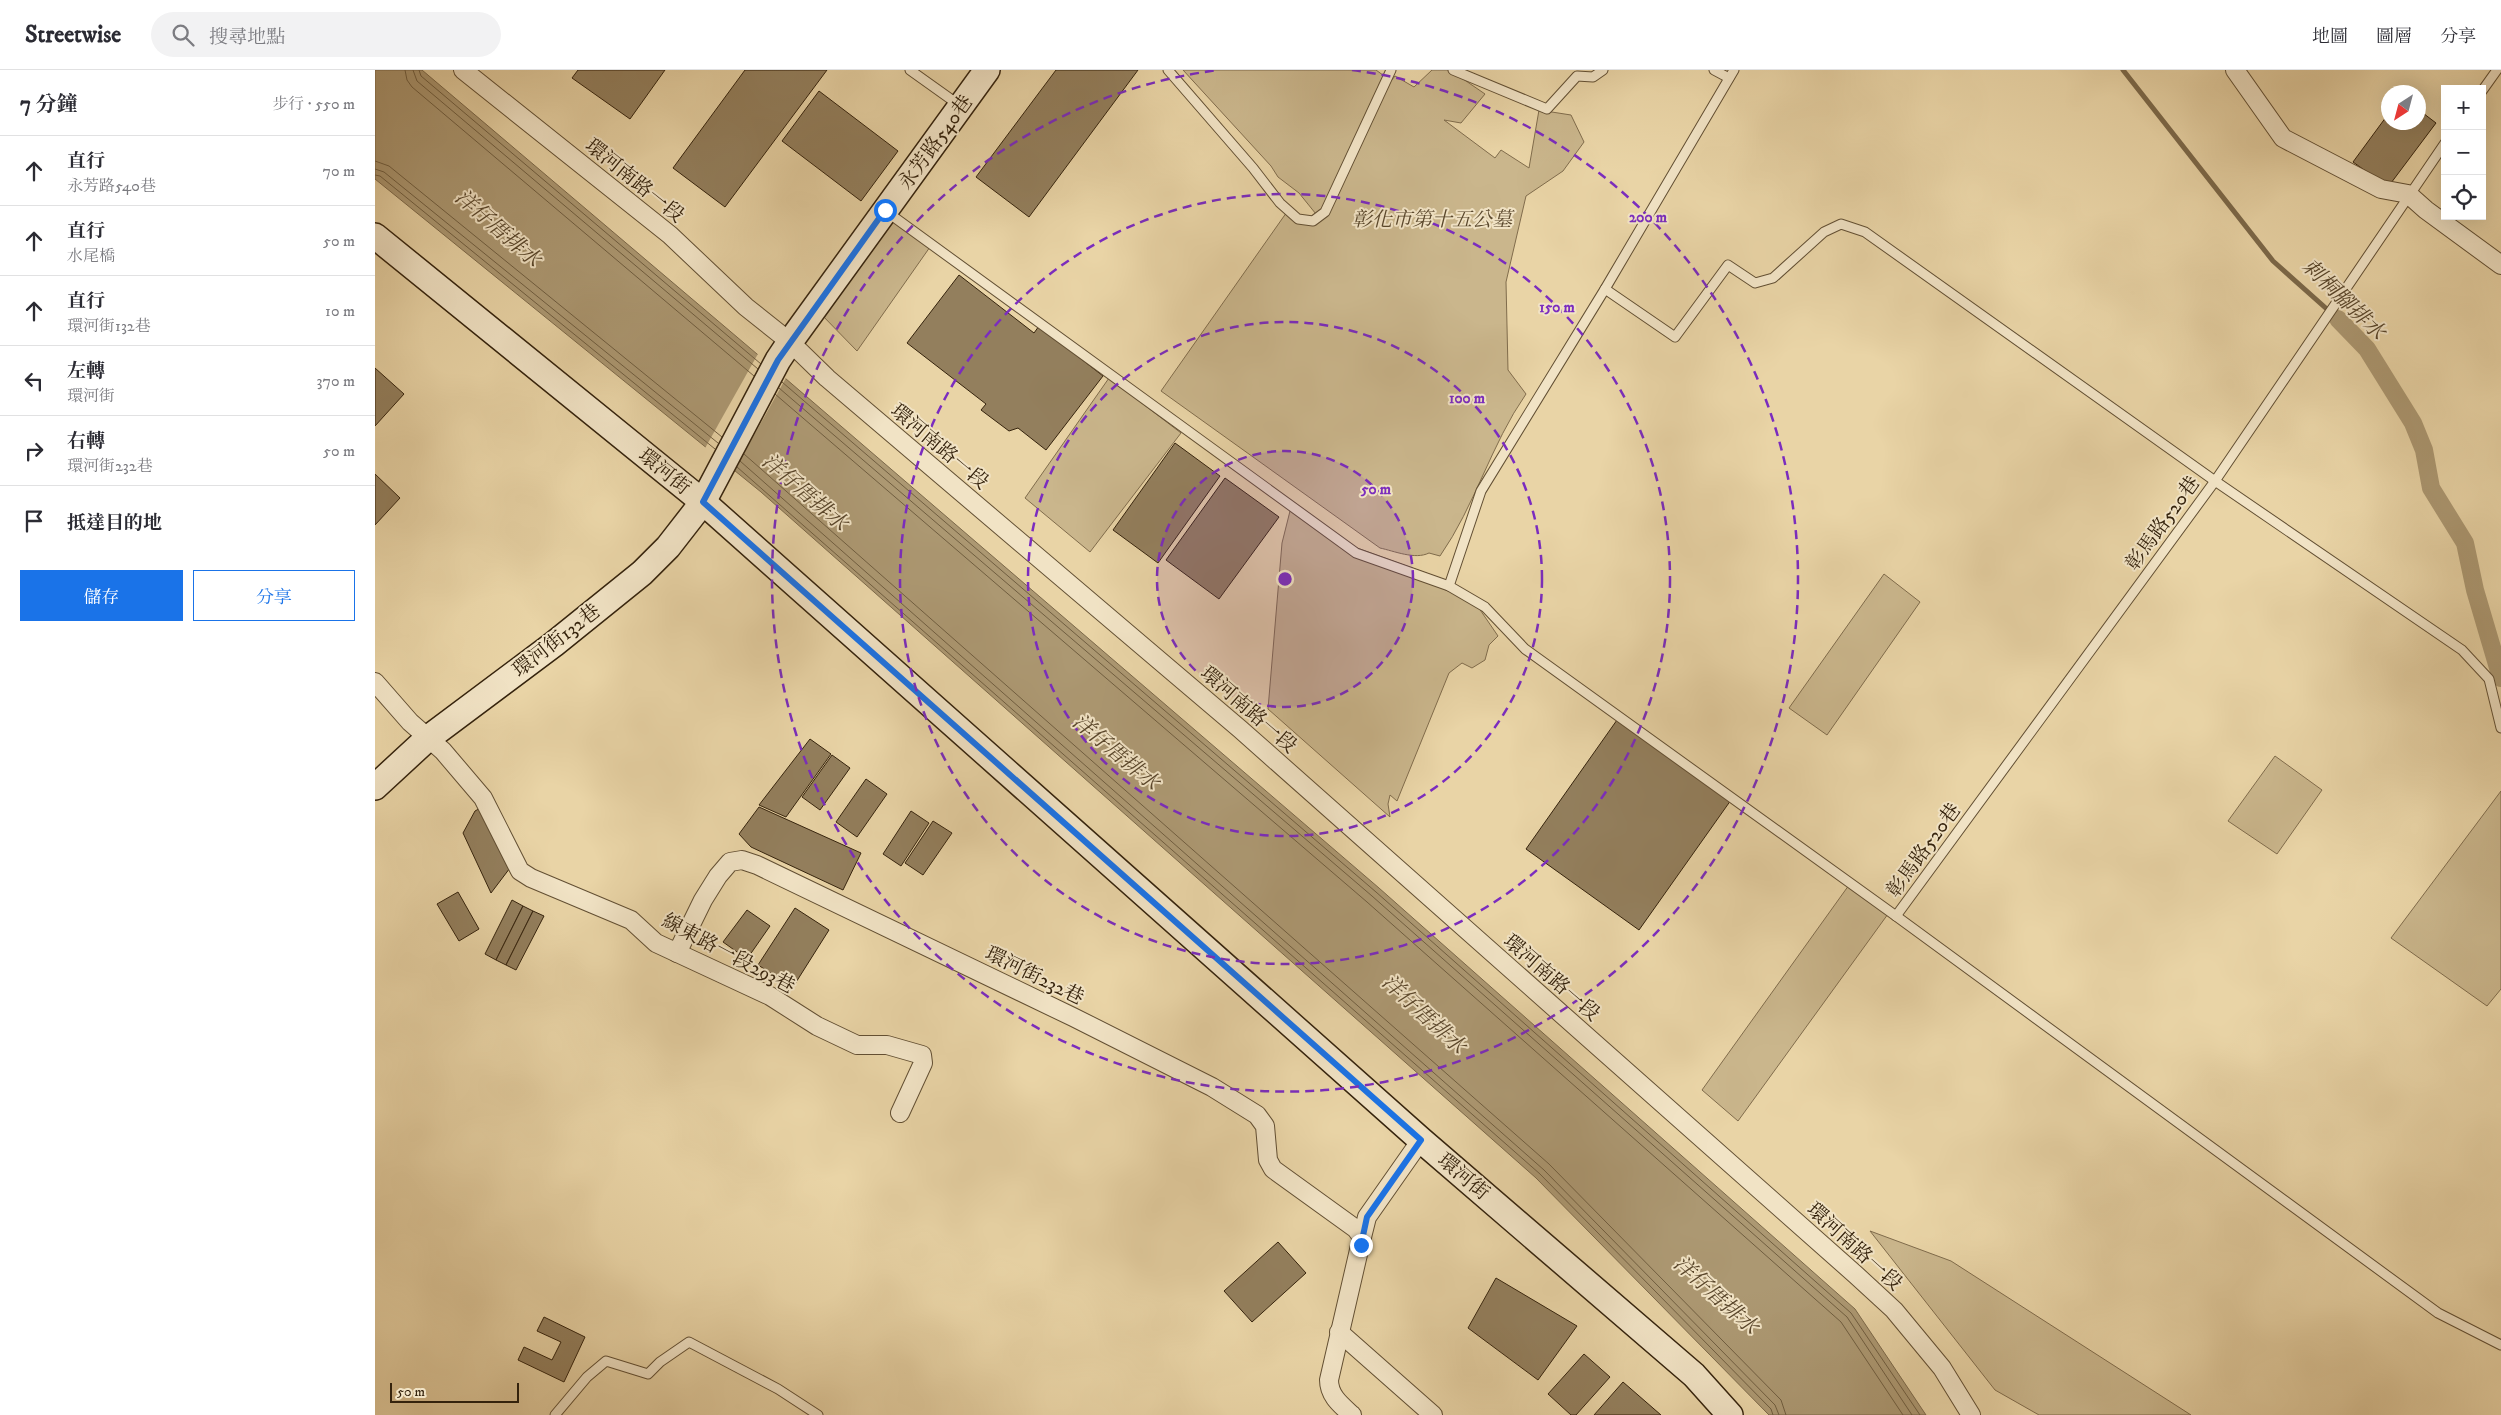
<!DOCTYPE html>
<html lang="zh-TW">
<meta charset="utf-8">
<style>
body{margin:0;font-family:"IM FELL DW Pica","Noto Serif TC",serif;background:#f2f2f3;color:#2b2b33}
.controls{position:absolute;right:15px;top:15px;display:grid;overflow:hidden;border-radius:0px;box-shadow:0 5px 20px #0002}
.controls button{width:45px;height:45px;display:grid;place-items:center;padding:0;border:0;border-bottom:1px solid #e1e1e2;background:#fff;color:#2b2b33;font:25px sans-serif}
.compass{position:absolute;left:2006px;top:15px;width:45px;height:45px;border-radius:50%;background:#fff;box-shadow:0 5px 20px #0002;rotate:216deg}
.scale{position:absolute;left:15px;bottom:12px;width:129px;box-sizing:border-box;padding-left:5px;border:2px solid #35230d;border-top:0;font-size:14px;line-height:18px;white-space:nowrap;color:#35230d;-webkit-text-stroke:4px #f1e3c5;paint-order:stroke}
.stop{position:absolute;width:15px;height:15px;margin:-11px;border:4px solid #1a73e8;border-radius:50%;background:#fff}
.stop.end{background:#1a73e8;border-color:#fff;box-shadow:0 1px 5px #0008}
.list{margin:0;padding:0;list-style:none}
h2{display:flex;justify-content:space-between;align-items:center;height:65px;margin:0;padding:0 20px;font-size:21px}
h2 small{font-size:16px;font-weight:400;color:#7c7c81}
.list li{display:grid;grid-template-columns:32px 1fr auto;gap:15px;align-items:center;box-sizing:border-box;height:70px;padding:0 20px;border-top:1px solid #e1e1e2}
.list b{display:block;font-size:19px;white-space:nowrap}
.list p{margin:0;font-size:16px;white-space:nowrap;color:#7c7c81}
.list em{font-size:16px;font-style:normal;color:#7c7c81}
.actions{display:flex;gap:10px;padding:15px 20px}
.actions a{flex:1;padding:11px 0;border:1px solid #1a73e8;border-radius:0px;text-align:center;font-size:18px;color:#1a73e8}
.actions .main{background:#1a73e8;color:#fff}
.icon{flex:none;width:28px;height:28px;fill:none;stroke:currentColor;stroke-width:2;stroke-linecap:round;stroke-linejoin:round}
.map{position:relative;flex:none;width:2126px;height:1345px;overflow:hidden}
header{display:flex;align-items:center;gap:30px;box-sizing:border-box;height:70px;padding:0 25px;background:#fff;border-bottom:1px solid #e1e1e2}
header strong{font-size:24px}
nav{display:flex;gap:28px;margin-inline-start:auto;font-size:18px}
.search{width:350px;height:45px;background:#f2f2f3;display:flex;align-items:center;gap:12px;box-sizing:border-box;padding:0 18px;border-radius:28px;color:#7c7c81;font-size:19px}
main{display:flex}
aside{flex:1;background:#fff}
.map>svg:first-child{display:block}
.green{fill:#cab68c;stroke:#806c4c}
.water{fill:#ac9872;stroke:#7c694a}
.pier{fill:#e9d4a6}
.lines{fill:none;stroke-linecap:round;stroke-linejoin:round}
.shore{stroke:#705e40;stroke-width:1}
.stream{stroke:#7c694a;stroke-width:5}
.canal{stroke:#ac9872;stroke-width:18}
.building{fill:#937f5d;stroke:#35230d}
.lane-casing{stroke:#624f33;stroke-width:11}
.street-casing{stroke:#624f33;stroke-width:20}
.secondary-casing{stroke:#35230d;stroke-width:28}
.lane{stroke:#f1e3c5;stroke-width:9}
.street{stroke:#f1e3c5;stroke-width:18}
.secondary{stroke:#f1e3c5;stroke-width:25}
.route{stroke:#1a73e8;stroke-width:6}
.ring{fill:none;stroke:#7b2cbf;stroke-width:2.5;stroke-dasharray:9 6}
.labels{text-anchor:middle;stroke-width:4;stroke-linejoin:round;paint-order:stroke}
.street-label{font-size:20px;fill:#35230d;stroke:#f1e3c5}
.park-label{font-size:20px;font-style:italic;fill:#5a482d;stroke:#f1e3c5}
.water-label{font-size:21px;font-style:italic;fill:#59462b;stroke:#f1e3c5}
.centre{fill:#7b2cbf;stroke:#f1e3c5;stroke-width:2.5}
.ring-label{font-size:15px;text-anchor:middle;font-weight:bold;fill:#7b2cbf;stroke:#f1e3c5;stroke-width:4;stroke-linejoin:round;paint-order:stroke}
</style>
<header>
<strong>Streetwise</strong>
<div class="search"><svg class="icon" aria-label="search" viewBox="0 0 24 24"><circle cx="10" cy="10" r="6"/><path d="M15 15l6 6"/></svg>搜尋地點</div>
<nav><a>地圖</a><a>圖層</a><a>分享</a></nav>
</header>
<main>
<aside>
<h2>7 分鐘<small>步行 · 550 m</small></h2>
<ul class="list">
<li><svg class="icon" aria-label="ahead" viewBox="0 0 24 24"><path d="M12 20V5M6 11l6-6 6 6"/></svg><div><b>直行</b><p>永芳路540巷</p></div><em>70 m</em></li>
<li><svg class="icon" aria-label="ahead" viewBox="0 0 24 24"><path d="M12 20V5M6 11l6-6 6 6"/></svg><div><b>直行</b><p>水尾橋</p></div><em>50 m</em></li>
<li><svg class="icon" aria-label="ahead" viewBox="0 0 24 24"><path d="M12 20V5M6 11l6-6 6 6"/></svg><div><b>直行</b><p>環河街132巷</p></div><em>10 m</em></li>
<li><svg class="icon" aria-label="left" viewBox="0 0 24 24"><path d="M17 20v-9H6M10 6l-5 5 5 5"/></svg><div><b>左轉</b><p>環河街</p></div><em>370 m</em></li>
<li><svg class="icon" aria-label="right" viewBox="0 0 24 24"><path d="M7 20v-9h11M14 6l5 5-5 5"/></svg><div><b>右轉</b><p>環河街232巷</p></div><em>50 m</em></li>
<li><svg class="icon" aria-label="arrive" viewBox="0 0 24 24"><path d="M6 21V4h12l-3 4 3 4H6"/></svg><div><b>抵達目的地</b></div></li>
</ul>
<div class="actions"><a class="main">儲存</a><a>分享</a></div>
</aside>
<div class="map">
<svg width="2126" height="1345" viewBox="0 0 2126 1345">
<rect width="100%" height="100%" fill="#e9d4a6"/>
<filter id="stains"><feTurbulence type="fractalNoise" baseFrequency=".004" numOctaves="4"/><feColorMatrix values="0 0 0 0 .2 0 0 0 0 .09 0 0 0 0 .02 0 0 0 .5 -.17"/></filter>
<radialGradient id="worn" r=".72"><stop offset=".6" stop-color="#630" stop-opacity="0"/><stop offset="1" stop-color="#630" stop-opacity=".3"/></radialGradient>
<g class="green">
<path d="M 808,0 L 1001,0 L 1016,11 L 1020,6 L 1039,17 L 1057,0 L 1075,0 L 1110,24 L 1086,53 L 1069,50 L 1120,88 L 1126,80 L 1154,98 L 1164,40 L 1196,45 L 1209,72 L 1188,101 L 1151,126 L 1131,212 L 1133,300 L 1151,324 C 1116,374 1100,436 1065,486 L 1054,483 C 1040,490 1019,481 1005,478 L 786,321 L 914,139 L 937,152 L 945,149 L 924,123 L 903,107 L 896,96 Z"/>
<path d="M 511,147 L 555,177 L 482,281 L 444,242 Z"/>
<path d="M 734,308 L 806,363 L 715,482 L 650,428 Z"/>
<path d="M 916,437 L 971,474 L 1073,511 L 1097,528 L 1123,566 L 1114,575 L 1110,590 L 1097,598 L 1087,593 L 1074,603 L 1022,731 L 1015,725 L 1013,734 L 1015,747 L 893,639 L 907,473 Z"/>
<path d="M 1509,504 L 1545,532 L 1452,665 L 1414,638 Z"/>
<path d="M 1900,686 L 1947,720 L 1902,784 L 1853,751 Z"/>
<path d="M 2126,721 L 2126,919 L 2112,936 L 2016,868 Z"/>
<path d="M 1474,815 L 1513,844 L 1363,1051 L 1327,1020 Z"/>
<path d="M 1495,1161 L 1576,1191 L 1816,1345 L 1664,1345 L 1620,1320 Z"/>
</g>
<path class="water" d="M 0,0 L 47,0 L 382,284 L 1004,818 L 1480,1239 L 1551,1345 L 1394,1345 L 1161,1108 L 386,422 L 0,109 Z"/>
<path class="pier" d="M 384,282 L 412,306 L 358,403 L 329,380 Z"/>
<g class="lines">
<g class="shore">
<path d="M 30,0 L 32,10 L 37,17 L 379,306"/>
<path d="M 38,0 L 42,11 L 383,299"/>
<path d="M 44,0 L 46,6 L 386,294"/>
<path d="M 0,91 L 14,96 L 347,367"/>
<path d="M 0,99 L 9,102 L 343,373"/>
<path d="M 0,105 L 5,106 L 340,379"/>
<path d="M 407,312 L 1001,822 L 1476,1243 L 1545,1345"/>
<path d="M 404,318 L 997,826 L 1472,1247 L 1537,1345"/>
<path d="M 400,324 L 992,832 L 1466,1252 L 1528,1345"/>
<path d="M 369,384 L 1174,1094 L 1406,1330 L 1411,1345"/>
<path d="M 365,391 L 1169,1100 L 1400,1335 L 1404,1345"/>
<path d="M 362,397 L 1165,1104 L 1396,1339 L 1398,1345"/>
</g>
<path class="stream" d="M 1748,0 L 1898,191 L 1963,249"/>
<path class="canal" d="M 1963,249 L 1992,279 L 2038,353 L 2049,380 L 2056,418 L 2090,473 L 2100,520 L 2126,608"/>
</g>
<g class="building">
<path d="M 203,0 L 290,0 L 255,49 L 197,8 Z"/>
<path d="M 370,0 L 452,0 L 350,137 L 298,98 Z"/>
<path d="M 681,0 L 763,0 L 654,147 L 601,107 Z"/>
<path d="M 444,21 L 523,81 L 486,131 L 407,71 Z"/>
<path d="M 2044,40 L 2061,53 L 2013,117 L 1978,92 L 2014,43 L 2014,52 L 2044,52 Z"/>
<path d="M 584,205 L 659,263 L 664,256 L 728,306 L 671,380 L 643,358 L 634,361 L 606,340 L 611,334 L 532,273 Z"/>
<path d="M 0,298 L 29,324 L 0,356 Z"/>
<path d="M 800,373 L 845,406 L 783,493 L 738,460 Z"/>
<path d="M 0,404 L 25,428 L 0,455 Z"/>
<path d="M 850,408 L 904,447 L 844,529 L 791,490 Z"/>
<path d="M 1242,650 L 1356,730 L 1264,860 L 1151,779 Z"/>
<path d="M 435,669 L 456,684 L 411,747 L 384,735 Z"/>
<path d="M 457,685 L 475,698 L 445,740 L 427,727 Z"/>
<path d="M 491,709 L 512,724 L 482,767 L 461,752 Z"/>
<path d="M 109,736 L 138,794 L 116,823 L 88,763 L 100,741 Z"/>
<path d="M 384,737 L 486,783 L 468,820 L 376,777 L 364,764 Z"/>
<path d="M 536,741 L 554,753 L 526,796 L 508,784 Z"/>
<path d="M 558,751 L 577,763 L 548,805 L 530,793 Z"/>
<path d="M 83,822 L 104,859 L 84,871 L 62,834 Z"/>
<path d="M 137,830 L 148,836 L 121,890 L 110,884 Z"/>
<path d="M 148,836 L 158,841 L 131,895 L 121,890 Z"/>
<path d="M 420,838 L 454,860 L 418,917 L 383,895 Z"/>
<path d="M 372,840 L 395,856 L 372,889 L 348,872 Z"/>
<path d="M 158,841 L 169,846 L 141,900 L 131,895 Z"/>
<path d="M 903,1172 L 931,1203 L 877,1252 L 849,1221 Z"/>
<path d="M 1121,1208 L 1202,1256 L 1163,1310 L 1093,1258 Z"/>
<path d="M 169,1247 L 210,1267 L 189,1312 L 143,1290 L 149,1277 L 177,1290 L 186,1272 L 162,1261 Z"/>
<path d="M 1209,1284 L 1235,1307 L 1201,1345 L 1196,1345 L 1173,1324 Z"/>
<path d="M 1248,1312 L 1286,1345 L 1219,1345 Z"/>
</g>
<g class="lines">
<g class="lane-casing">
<g id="lane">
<path d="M 535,0 L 584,35"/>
<path d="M 793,0 L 878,98 L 905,133 L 923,149 L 938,151 L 950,142 L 1016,0"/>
<path d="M 1078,0 L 1172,39 L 1202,6 L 1218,7 L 1228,0"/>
<path d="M 1339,0 L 1354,8"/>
<path d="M 2107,21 L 2122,0"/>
<path d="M 512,142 L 981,483 L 1074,516 L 1110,537 L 1150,579 L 1521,846 L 2063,1243 L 2126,1275"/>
<path d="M 1230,219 L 1300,267 L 1353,195 L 1380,213 L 1398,208 L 1449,162 L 1466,154 L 1490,162 L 1840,411 L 2087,580 L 2114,609 L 2126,658"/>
<path d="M 1074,516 L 1106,421 L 1230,219 L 1359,0"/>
<path d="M 1521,846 L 1840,411 L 2070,73"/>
<path d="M 180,1345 L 212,1307 L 231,1291 L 273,1304 L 285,1292 L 314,1272 L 403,1319 L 443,1345"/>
</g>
</g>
<g class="street-casing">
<g id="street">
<path d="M 88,0 L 295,165 L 371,237 L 415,272 L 452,308 L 865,659 L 1481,1205 L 1519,1240 L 1567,1298 L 1596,1345"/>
<path d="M 1860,0 L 1908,68 L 2006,119 L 2033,124 L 2051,140 L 2126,195"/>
<path d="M 0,612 L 35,652 L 68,681 L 108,728 L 145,801 L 156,808 L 256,850 L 281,873 L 395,926 L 442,956 L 482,975 L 512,975 L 547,985 L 548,993 L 525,1043"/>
<path d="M 302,883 L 328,830 L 343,806 L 355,792 L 367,790 L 382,795 L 698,947 L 837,1017 L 882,1045 L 890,1056 L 893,1090 L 898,1099 L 981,1159 L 987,1167 L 954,1310 C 954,1326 966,1335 977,1345"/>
<path d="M 987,1167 L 992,1147 L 1046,1070"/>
<path d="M 964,1262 L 1058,1345"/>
</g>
</g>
<g class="secondary-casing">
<g id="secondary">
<path d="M 0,166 L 328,432 L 1046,1070 L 1319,1305 L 1355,1345"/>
<path d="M 0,717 L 52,669 L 179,574 L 267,503 L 293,477 L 328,432 L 403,290 L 415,272 L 612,0"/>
</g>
</g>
<use href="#lane" class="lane"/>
<use href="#street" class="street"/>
<use href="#secondary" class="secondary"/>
</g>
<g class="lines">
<path class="route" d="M 510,140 L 403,290 L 328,432 L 1046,1070 L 992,1147 L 986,1175"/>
</g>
<circle cx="910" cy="509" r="128" fill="#7b2cbf" fill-opacity=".12"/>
<g class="ring">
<circle cx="910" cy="509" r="128"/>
<circle cx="910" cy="509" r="257"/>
<circle cx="910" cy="509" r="385"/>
<path d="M977 0A513 513 0 1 1 843 0"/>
</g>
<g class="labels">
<g class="street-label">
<text transform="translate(560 72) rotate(-54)" y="7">永芳路540巷</text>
<text transform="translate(260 110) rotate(39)" y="7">環河南路一段</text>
<text transform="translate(565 376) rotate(40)" y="7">環河南路一段</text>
<text transform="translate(290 401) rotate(39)" y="7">環河街</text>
<text transform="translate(1787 453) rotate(-54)" y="7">彰馬路520巷</text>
<text transform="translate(181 570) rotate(-38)" y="7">環河街132巷</text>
<text transform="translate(874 639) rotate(41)" y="7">環河南路一段</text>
<text transform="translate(1548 780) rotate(-54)" y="7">彰馬路520巷</text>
<text transform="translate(354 883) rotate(28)" y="7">線東路一段293巷</text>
<text transform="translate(660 905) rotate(26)" y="7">環河街232巷</text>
<text transform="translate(1177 907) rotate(41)" y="7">環河南路一段</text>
<text transform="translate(1089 1106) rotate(40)" y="7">環河街</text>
<text transform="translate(1480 1176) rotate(42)" y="7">環河南路一段</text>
</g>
<g class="park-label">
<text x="1057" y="156">彰化市第十五公墓</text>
</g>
<g class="water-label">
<text transform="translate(123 158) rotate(41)" y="7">洋仔厝排水</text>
<text transform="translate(1969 229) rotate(44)" y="7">刺桐腳排水</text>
<text transform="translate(430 422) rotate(41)" y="7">洋仔厝排水</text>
<text transform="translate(741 682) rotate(40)" y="7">洋仔厝排水</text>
<text transform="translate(1049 944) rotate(43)" y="7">洋仔厝排水</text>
<text transform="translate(1341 1225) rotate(42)" y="7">洋仔厝排水</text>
</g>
</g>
<circle cx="910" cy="509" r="8" class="centre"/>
<g class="ring-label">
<text x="1273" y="152">200 m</text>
<text x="1182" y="242">150 m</text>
<text x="1092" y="333">100 m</text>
<text x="1001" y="424">50 m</text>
</g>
<rect width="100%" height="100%" filter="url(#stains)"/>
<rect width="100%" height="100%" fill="url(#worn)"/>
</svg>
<div class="controls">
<button>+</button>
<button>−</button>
<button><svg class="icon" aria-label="locate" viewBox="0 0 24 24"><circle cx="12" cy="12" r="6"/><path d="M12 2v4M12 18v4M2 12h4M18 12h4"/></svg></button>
</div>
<svg class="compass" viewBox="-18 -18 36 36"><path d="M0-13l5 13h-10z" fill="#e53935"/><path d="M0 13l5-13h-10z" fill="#7c7c81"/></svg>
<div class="scale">50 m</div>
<div class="stop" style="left:510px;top:140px"></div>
<div class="stop end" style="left:986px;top:1175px"></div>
</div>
</main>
